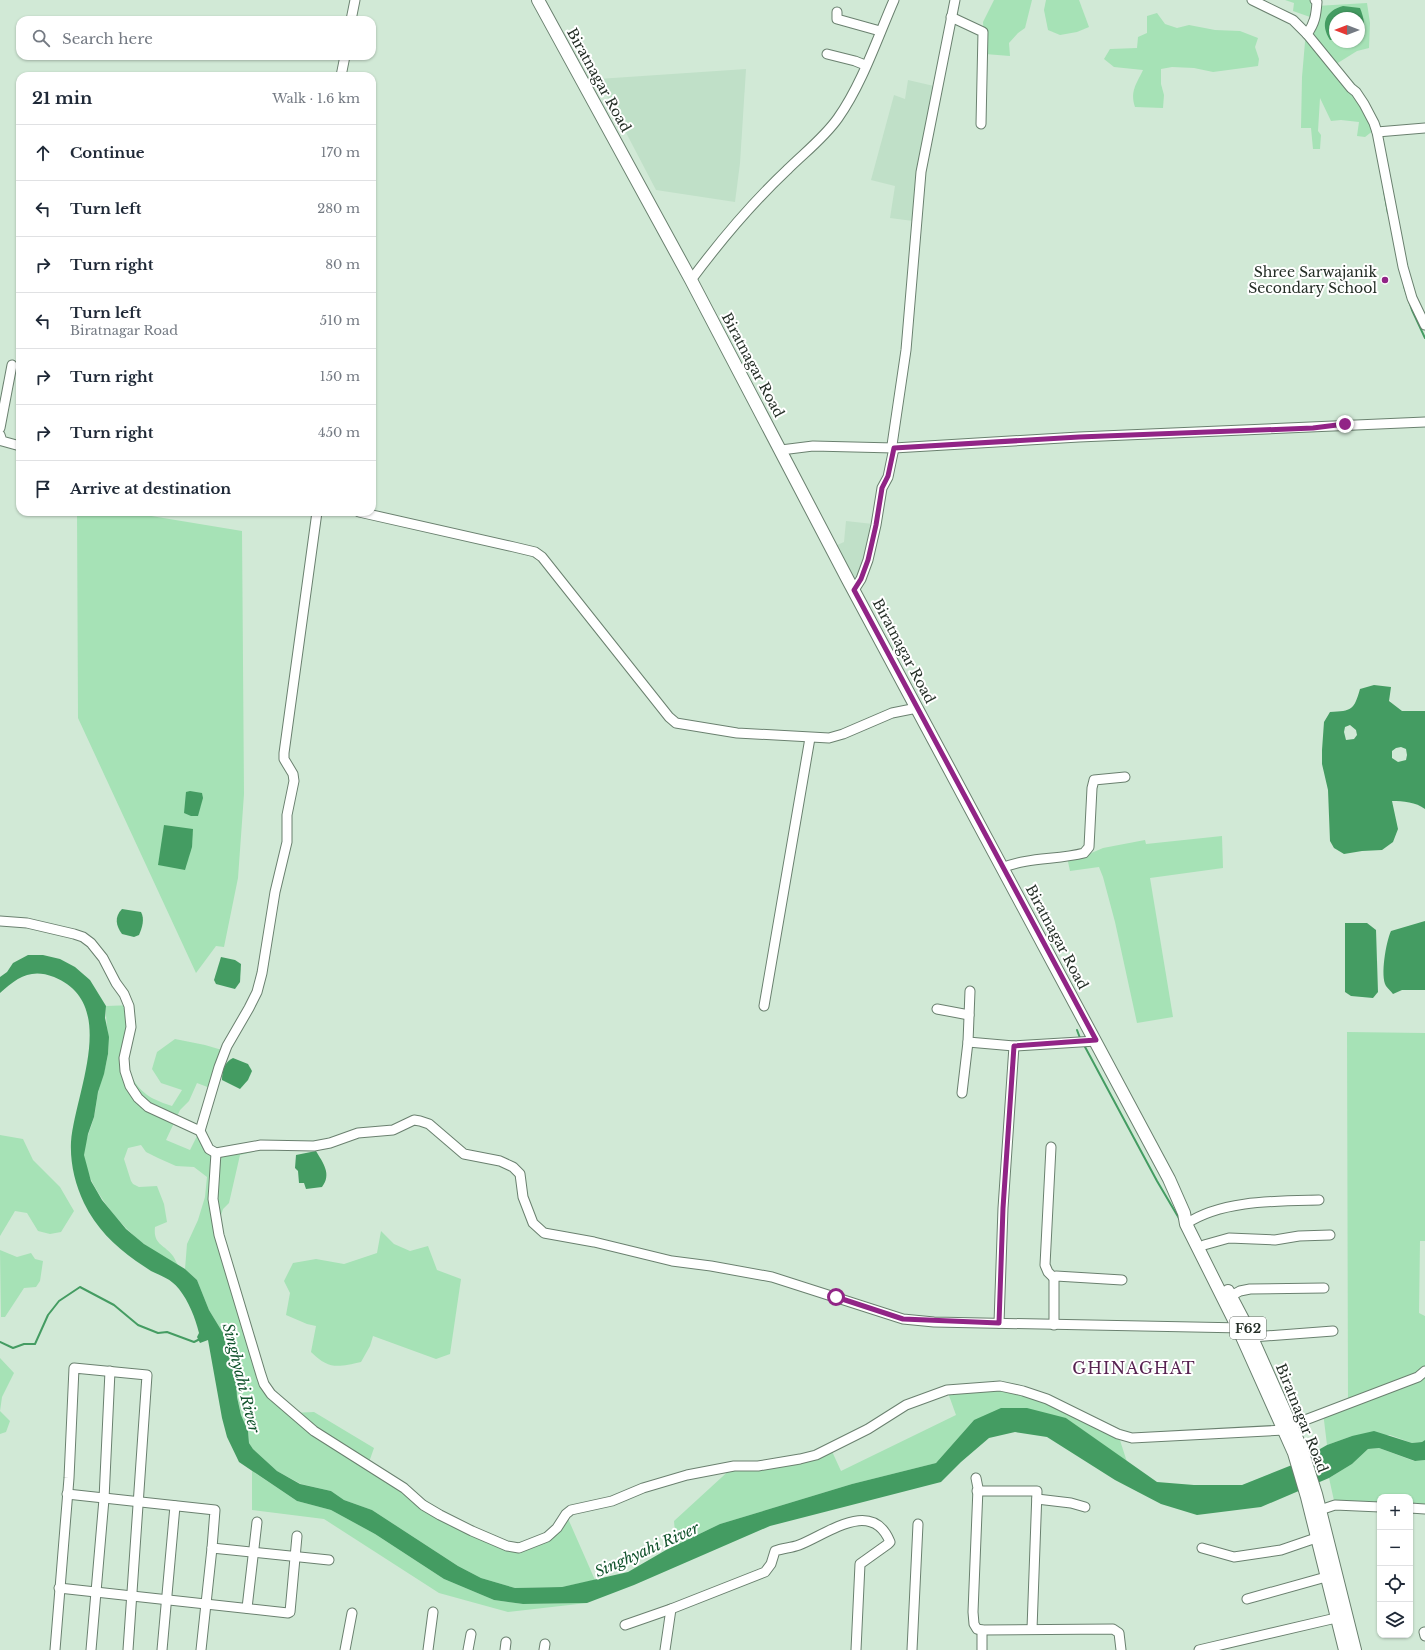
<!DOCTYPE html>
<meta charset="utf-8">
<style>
body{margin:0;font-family:"Libre Baskerville",serif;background:#f6f6f7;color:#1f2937}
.controls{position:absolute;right:12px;bottom:12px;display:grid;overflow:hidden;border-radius:8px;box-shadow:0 1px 3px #0004}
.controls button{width:36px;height:36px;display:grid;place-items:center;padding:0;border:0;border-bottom:1px solid #e0e1e3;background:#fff;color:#1f2937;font:20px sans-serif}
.compass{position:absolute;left:1329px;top:12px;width:36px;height:36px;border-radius:50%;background:#fff;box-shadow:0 1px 3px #0004;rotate:270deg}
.stop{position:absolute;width:12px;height:12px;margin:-9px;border:3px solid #912486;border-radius:50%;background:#fff}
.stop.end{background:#912486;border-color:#fff;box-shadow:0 1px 4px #0008}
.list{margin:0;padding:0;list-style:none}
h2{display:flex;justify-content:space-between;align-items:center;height:52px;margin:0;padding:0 16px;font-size:17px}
h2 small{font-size:13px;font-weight:400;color:#747a83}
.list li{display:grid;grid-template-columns:26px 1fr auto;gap:12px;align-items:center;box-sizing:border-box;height:56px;padding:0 16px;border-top:1px solid #e0e1e3}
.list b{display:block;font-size:15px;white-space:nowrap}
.list p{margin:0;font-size:13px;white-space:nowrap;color:#747a83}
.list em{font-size:13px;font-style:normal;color:#747a83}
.icon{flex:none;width:22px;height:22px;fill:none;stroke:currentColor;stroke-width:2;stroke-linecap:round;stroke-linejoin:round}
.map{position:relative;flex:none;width:1425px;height:1650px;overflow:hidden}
.search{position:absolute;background:#fff;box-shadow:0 1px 3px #0004;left:16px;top:16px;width:360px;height:44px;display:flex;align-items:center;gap:10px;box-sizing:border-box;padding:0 14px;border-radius:12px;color:#747a83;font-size:15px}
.panel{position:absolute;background:#fff;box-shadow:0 1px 3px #0004;left:16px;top:72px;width:360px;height:444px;border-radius:12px}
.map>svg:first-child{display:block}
.built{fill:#c0e0c8}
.green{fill:#a6e2b6;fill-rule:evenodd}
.water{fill:#449c62;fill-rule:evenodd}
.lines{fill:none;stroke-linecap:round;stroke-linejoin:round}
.stream{stroke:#449c62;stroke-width:2}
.minor-casing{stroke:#6a806f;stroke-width:11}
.major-casing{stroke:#6a806f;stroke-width:14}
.minor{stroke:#fff;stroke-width:9}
.major{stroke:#fff;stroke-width:12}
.route{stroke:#912486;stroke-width:5}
.poi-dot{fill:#912486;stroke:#fff;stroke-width:1.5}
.labels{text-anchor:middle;stroke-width:4;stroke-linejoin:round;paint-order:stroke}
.shield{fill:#fff;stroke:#666d67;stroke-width:1}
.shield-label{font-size:13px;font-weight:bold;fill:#242e26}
.street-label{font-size:14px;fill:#242e26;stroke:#fff}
.poi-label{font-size:14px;fill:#242e26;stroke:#fff;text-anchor:end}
.water-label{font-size:15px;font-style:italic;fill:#11532c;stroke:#fff}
.quarter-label{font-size:16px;letter-spacing:1px;fill:#572351;stroke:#fff}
</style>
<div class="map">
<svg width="1425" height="1650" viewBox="0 0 1425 1650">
<rect width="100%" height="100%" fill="#d1e9d6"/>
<g class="built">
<path d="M 746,69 L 740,163 L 735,202 L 656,190 L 598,79 Z"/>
<path d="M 908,80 L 934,86 L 913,221 L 890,218 L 895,186 L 871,180 L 894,95 L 905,99 Z"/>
<path d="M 846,521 L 873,524 L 865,561 L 854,583 L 835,546 L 844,542 Z"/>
</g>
<g class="green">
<path d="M 994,0 L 1032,0 L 1025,28 L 1018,33 L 1009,43 L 1010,56 L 985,54 L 983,22 Z"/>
<path d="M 1046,0 L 1079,0 L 1089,27 L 1077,32 L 1060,35 L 1048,30 L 1044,10 Z"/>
<path d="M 1285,0 L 1311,0 L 1310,17 L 1293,11 L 1294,3 Z"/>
<path d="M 1367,3 L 1370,23 L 1369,48 L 1357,51 L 1333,66 L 1351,88 L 1374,130 L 1365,137 L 1357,136 L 1359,122 L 1341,120 L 1331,121 L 1320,98 L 1318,131 L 1321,135 L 1320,149 L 1313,149 L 1311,128 L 1301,128 L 1302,77 L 1305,42 L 1316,6 ZM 1335,18 L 1359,18 L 1359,42 L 1335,42 Z"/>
<path d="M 1157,13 L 1165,24 L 1177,28 L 1189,25 L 1215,30 L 1240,31 L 1258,38 L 1255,47 L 1259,59 L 1258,66 L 1213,72 L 1194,68 L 1172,67 L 1161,69 L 1161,84 L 1164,95 L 1163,108 L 1135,107 C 1130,91 1136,85 1143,70 L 1114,67 L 1104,59 L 1110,49 L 1137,48 L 1138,37 L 1147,33 L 1147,16 Z"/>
<path d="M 77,512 L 127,512 L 242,531 L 244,794 L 238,878 L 224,947 L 216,946 L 196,973 L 78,718 Z"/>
<path d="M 1222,836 L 1223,868 L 1150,878 L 1173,1017 L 1137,1023 L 1115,922 L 1103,877 L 1099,867 L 1070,871 L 1067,857 L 1089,854 L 1103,848 L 1145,840 L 1146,844 Z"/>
<path d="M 134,1005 C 136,1023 131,1036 128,1054 C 124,1072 139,1092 154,1099 C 160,1102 166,1104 172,1106 L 182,1090 L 161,1083 L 152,1069 L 157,1052 L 175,1039 L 205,1045 L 222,1050 L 210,1088 L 197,1083 L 189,1101 L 180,1110 L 166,1140 L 190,1150 L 199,1132 L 207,1150 L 253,1148 L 253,1152 L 240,1155 L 229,1203 L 223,1209 L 220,1218 L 223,1239 L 234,1267 L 244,1314 L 261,1375 L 292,1413 L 314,1412 L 374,1448 L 368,1465 L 423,1505 L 507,1546 L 547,1537 L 566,1514 L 595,1580 L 562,1587 L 515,1588 L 481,1578 L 458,1566 L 372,1510 L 344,1500 L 331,1491 L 301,1484 L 277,1471 L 253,1449 L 249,1443 L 248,1431 L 241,1415 L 237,1397 L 236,1378 L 232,1363 L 230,1351 L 225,1342 L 223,1333 L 209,1310 L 197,1280 L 185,1269 L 187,1244 L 198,1220 L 205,1197 L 207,1177 L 194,1167 L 176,1166 L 158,1158 L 146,1152 L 141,1145 L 128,1148 L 124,1159 L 131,1181 L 133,1184 L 139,1187 L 157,1186 L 164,1204 L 167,1222 L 155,1227 C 153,1245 164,1244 173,1256 C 175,1259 176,1262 178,1265 C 166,1259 154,1252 144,1244 C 122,1228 85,1184 84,1155 C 84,1142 91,1129 94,1117 C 96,1109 96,1101 98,1093 C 101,1080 106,1068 108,1054 C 110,1037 105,1022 106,1006 Z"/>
<path d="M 1347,1032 L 1425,1033 L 1425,1241 L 1420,1241 L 1419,1313 L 1425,1316 L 1425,1440 L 1422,1442 L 1412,1443 L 1390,1435 L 1352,1436 L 1327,1445 L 1323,1412 L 1348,1403 Z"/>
<path d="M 0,1135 L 23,1139 L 33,1160 L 60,1187 L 74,1211 L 61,1232 L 50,1234 L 38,1231 L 27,1213 L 15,1211 L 0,1236 Z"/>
<path d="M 381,1231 L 394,1244 L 410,1251 L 428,1246 L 437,1270 L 461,1279 L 450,1354 L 436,1359 L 373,1336 L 370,1346 L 361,1362 C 338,1367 329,1370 311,1352 L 316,1326 L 307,1324 L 286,1315 L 290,1293 L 284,1281 L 293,1263 L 316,1259 L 344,1264 L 377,1253 Z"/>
<path d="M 0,1250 L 17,1257 L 31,1253 L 35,1259 L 43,1261 L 40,1281 L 36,1287 L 24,1288 L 5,1317 L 1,1317 Z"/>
<path d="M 0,1358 L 14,1373 L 2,1397 L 0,1411 L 10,1421 L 6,1432 L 0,1434 Z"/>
<path d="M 969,1387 L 1023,1391 L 1118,1434 L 1127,1462 L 1066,1418 L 974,1420 L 936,1463 L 852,1484 L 720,1524 L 676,1545 L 674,1521 L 734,1466 L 758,1466 L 830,1447 L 841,1471 L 956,1415 L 947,1390 Z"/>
<path d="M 1379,1448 L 1414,1461 L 1425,1460 L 1425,1509 L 1410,1508 L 1410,1497 L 1380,1497 L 1380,1507 L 1335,1505 L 1329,1478 L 1352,1464 L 1368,1449 Z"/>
<path d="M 252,1471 L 297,1501 L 331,1510 L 375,1534 L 444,1579 L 494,1600 L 523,1604 L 587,1603 L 508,1612 L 439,1593 L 324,1519 L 252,1510 Z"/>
</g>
<g class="water">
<path d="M 1343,6 L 1360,8 C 1364,18 1367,29 1359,37 L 1359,18 L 1335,18 L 1335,40 L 1330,40 C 1320,24 1325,11 1343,6 Z"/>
<path d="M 1374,685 L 1391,687 L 1389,701 L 1402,711 L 1425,711 L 1425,809 C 1416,802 1403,801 1392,801 L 1398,829 L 1393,842 L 1382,850 L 1362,851 L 1344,854 L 1334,848 L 1330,841 L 1328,790 L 1322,764 L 1322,750 L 1324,722 L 1330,712 C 1352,711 1354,710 1360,689 ZM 1350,725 L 1356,730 L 1357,735 L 1354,739 L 1346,740 L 1344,732 L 1345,727 ZM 1401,747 L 1406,749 L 1407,755 L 1406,760 L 1398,762 L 1392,758 L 1392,751 L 1396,748 Z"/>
<path d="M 190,791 L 202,793 L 203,798 L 198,816 L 191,816 L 184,813 L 186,792 Z"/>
<path d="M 164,825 L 193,829 L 192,847 L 185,870 L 158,865 Z"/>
<path d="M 122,909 L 141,912 C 145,919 142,928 139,935 L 134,937 L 122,934 C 116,926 114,917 122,909 Z"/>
<path d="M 1425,921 L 1425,990 L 1402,990 L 1393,994 C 1391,991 1388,989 1386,986 C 1380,976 1386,942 1391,931 Z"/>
<path d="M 1345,923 L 1367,923 L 1376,930 L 1378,992 L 1373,998 L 1351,996 L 1345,992 Z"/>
<path d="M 28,955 L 43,955 L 60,959 L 75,967 L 90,980 L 106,1006 L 105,1018 L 109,1037 L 108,1054 L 104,1074 L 98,1092 L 94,1117 L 88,1134 L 84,1155 L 91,1181 L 102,1200 L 126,1229 L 144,1244 L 185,1269 L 197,1280 L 209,1310 L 223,1333 L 225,1342 L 230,1351 L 232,1363 L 236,1378 L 237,1397 L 241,1415 L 248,1431 L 249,1443 L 253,1449 L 277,1471 L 300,1484 L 331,1491 L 344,1500 L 372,1510 L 458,1566 L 481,1578 L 515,1588 L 562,1587 L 628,1572 L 666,1550 L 720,1524 L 852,1484 L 936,1463 L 974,1420 L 1001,1408 L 1027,1408 L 1066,1418 L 1157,1482 L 1194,1485 L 1242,1485 L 1292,1465 L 1327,1445 L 1352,1436 L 1374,1431 L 1412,1443 L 1422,1442 L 1425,1440 L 1425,1460 L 1415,1461 L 1379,1448 L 1368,1449 L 1352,1464 L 1329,1478 L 1261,1507 L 1197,1515 L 1161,1504 L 1115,1480 L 1047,1437 L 1015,1432 L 989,1438 L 961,1462 L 941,1482 L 770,1526 L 634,1585 L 587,1603 L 523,1604 L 494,1600 L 444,1579 L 375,1534 L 331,1510 L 297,1501 L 239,1462 L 227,1437 L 222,1418 L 208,1340 L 200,1343 L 197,1337 L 199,1333 C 195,1317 189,1302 179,1289 C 170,1278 163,1277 151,1271 C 146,1268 141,1264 136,1261 C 114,1245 96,1228 84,1203 C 75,1184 70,1163 71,1142 C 75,1092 120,1004 54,977 C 30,968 17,978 0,993 L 0,977 L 7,972 L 13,963 Z"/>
<path d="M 221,957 L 235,960 L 241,964 L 240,982 L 235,989 L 216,984 L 214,980 Z"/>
<path d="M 233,1058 L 248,1064 L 252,1071 L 248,1080 L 240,1089 L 222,1080 C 222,1072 224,1062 233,1058 Z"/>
<path d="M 316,1151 C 323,1163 332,1174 322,1187 L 306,1189 L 304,1183 L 299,1183 L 298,1171 L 295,1168 L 296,1155 Z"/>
</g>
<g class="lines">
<g class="stream">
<path d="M 1384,190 L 1388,213"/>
<path d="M 1404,286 L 1412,310 L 1425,338"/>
<path d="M 1077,1030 L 1080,1038"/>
<path d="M 1084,1045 L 1157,1181 L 1180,1220"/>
<path d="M 0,1342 L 13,1348 L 24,1344 L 35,1344 L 48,1315 L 59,1301 L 80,1287 L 114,1305 L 138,1325 L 158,1333 L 167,1332 L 194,1342 L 200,1339"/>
</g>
<g class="minor-casing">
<g id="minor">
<path d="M 1252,0 L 1293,20 L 1307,34 L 1351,88 L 1356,92 L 1364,104 L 1374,123 L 1377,132 L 1403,267 L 1412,298 L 1425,325"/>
<path d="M 837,12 L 837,19 L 880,31"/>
<path d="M 951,17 L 983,32 L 981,124"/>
<path d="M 351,20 L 355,0"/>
<path d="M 1307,34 C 1315,23 1316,15 1317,2 L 1315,0"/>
<path d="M 827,54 L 855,61 L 865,65"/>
<path d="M 341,76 L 345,56"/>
<path d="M 1377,132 L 1425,128"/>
<path d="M 691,280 C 720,241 752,203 787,170 C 804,153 824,138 838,118 C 862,84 877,39 894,0"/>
<path d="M 0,428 L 12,365"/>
<path d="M 0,435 L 2,441 L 20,446"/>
<path d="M 781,450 L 813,446 L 894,448 L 1079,437 L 1425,422"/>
<path d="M 359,512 L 514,547 L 535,552 L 542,557 L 669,717 L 676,723 L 737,733 L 829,738 L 843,734 L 892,713 L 917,708"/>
<path d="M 854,590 L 861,579 L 868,560 L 876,525 L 882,488 L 888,477 L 894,448 L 892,445 L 906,350 L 921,172 L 955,0"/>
<path d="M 1002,868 C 1028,857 1057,860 1084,853 L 1089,847 L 1092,788 L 1094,780 L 1125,777"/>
<path d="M 0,921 L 27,923 L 74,934 L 83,937 L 91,943 L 103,958 L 116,983 L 124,994 L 129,1006 L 131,1027 L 124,1058 L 125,1071 L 130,1086 L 138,1098 L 148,1107 L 200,1131 L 209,1149 L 216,1153 L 261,1145 L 314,1146 L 330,1143 L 358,1133 L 393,1130 L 414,1120 L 420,1121 L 429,1124 L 464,1154 L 500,1161 L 513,1167 L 520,1174 L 523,1197 L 533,1223 L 544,1233 L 594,1242 L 672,1261 L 711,1266 L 772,1277 L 903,1319 L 934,1322 L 1243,1328"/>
<path d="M 764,1006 L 810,738"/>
<path d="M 937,1009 L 969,1015"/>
<path d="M 968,1042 L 1014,1046 L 1096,1041"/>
<path d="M 962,1093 L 968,1042 L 970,991"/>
<path d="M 200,1131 L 219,1067 L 227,1046 L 249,1008 L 257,992 L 262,973 L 275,892 L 287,842 L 287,815 L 294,781 L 293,774 L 284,759 L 284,753 L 317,512"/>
<path d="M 1051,1147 L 1045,1265 L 1048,1272 L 1054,1278"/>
<path d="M 216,1153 L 213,1199 L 219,1235 L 261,1375 L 264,1384 L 271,1394 L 314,1431 L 404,1488 L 423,1505 L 440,1515 L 472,1531 L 507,1546 L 519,1548 L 547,1537 L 557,1528 L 566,1514 L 571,1510 L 612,1501 L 643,1488 L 687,1475 L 734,1466 L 758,1466 L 800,1459 L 816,1455 L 868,1429 L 906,1405 L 947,1390 L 1000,1386 L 1023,1391 L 1047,1399 L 1118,1434 L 1132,1438 L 1284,1430"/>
<path d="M 1186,1224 C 1221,1200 1278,1201 1319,1200"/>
<path d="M 1204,1245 L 1229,1238 L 1275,1240 L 1299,1236 L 1330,1235"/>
<path d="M 1231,1296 L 1240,1291 L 1250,1289 L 1324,1288"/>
<path d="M 999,1323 L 1003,1208 L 1014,1046"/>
<path d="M 1054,1325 L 1054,1280 L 1056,1276 L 1122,1280"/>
<path d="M 1252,1337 L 1333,1331"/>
<path d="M 1292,1425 L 1418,1377 L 1425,1371"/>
<path d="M 976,1478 L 978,1488 L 973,1612 L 974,1624 L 977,1629 L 982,1630 L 1113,1629 L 1119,1633 L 1121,1650"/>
<path d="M 977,1491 L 1037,1491 L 1032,1629"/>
<path d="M 67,1494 L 215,1510 L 212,1548 L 201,1650"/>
<path d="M 1037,1499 L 1071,1503 L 1085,1507"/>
<path d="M 1410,1508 L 1425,1509"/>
<path d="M 1320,1510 L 1335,1505 L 1380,1507"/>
<path d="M 212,1548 L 329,1560"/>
<path d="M 1202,1548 L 1234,1557 L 1281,1550 L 1316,1538"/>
<path d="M 59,1588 L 288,1613 L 290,1612 L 297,1536"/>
<path d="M 1247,1599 L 1326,1577"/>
<path d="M 247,1608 L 257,1522"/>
<path d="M 625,1625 L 671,1609 L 765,1572 L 771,1564 L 775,1551 C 783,1548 791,1548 799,1545 C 826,1535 872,1497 890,1542 L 888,1544 L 860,1564 L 856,1650"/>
<path d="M 1424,1632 L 1425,1636"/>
<path d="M 55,1650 L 69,1478 L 74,1368 L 147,1375 L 128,1650"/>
<path d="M 91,1650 L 104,1499 L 110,1371"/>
<path d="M 162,1650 L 175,1506"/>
<path d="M 345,1650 L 352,1613"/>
<path d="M 428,1650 L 433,1612"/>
<path d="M 468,1650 L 471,1634"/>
<path d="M 505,1650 L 506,1642"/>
<path d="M 544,1650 L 545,1644"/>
<path d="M 665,1650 L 671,1609"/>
<path d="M 912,1650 L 918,1524"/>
<path d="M 982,1650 L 982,1630"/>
<path d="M 1199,1650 L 1336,1618"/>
</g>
</g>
<g class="major-casing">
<g id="major">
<path d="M 538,0 L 691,280 L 848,580 L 1169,1179 L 1184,1213 L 1186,1224 L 1238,1328 L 1294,1453 L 1307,1497 L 1345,1650"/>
<path d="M 1228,1291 L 1248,1329 L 1302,1450 L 1316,1494 L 1355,1650"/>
</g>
</g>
<use href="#minor" class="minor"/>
<use href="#major" class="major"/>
</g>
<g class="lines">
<path class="route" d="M 836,1297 L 903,1319 L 999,1323 L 1003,1208 L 1014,1046 L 1096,1040 L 854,590 L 861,579 L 868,560 L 876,525 L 882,488 L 888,476 L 894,448 L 1079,437 L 1313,428 L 1345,424"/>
</g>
<circle class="poi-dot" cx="1385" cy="280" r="4"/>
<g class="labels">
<rect class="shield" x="1230" y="1317" width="36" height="22" rx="3"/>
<g class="shield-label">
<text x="1248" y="1333">F62</text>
</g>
<g class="street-label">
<text transform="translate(599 80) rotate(61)" y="5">Biratnagar Road</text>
<text transform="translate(753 365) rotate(62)" y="5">Biratnagar Road</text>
<text transform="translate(904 651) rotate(62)" y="5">Biratnagar Road</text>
<text transform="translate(1057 937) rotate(62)" y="5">Biratnagar Road</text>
<text transform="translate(1302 1418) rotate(68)" y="5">Biratnagar Road</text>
</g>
<g class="poi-label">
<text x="1377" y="277">Shree Sarwajanik<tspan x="1377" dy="16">Secondary School</tspan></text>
</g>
<g class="water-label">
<text transform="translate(241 1378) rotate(76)" y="5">Singhyahi River</text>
<text transform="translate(647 1550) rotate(-24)" y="5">Singhyahi River</text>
</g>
<g class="quarter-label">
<text x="1134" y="1374">GHINAGHAT</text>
</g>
</g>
</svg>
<div class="controls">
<button>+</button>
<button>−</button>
<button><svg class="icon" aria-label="locate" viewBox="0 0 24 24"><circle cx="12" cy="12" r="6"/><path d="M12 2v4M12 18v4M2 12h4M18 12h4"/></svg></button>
<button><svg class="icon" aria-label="layers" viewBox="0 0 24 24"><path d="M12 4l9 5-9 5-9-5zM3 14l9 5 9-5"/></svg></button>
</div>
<svg class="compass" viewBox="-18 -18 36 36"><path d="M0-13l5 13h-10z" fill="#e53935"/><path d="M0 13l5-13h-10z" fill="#747a83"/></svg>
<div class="stop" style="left:836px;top:1297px"></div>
<div class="stop end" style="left:1345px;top:424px"></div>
<div class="search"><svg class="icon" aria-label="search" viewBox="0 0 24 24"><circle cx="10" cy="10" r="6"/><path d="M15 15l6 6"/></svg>Search here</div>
<section class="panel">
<h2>21 min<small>Walk · 1.6 km</small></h2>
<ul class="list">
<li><svg class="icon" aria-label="ahead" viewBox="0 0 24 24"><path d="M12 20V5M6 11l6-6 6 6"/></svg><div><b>Continue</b></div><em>170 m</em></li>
<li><svg class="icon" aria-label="left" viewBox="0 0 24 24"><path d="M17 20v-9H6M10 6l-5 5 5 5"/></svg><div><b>Turn left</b></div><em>280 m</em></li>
<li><svg class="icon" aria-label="right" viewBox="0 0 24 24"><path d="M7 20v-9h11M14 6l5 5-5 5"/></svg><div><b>Turn right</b></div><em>80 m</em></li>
<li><svg class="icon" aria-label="left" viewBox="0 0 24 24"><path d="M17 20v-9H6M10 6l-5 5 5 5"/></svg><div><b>Turn left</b><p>Biratnagar Road</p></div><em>510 m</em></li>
<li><svg class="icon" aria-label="right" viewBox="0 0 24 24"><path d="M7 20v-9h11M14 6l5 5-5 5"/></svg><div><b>Turn right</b></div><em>150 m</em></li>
<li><svg class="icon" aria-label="right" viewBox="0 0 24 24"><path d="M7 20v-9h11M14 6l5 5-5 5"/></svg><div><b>Turn right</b></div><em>450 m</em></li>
<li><svg class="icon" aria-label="arrive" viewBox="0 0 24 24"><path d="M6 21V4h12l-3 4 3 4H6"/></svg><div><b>Arrive at destination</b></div></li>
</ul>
</section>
</div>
